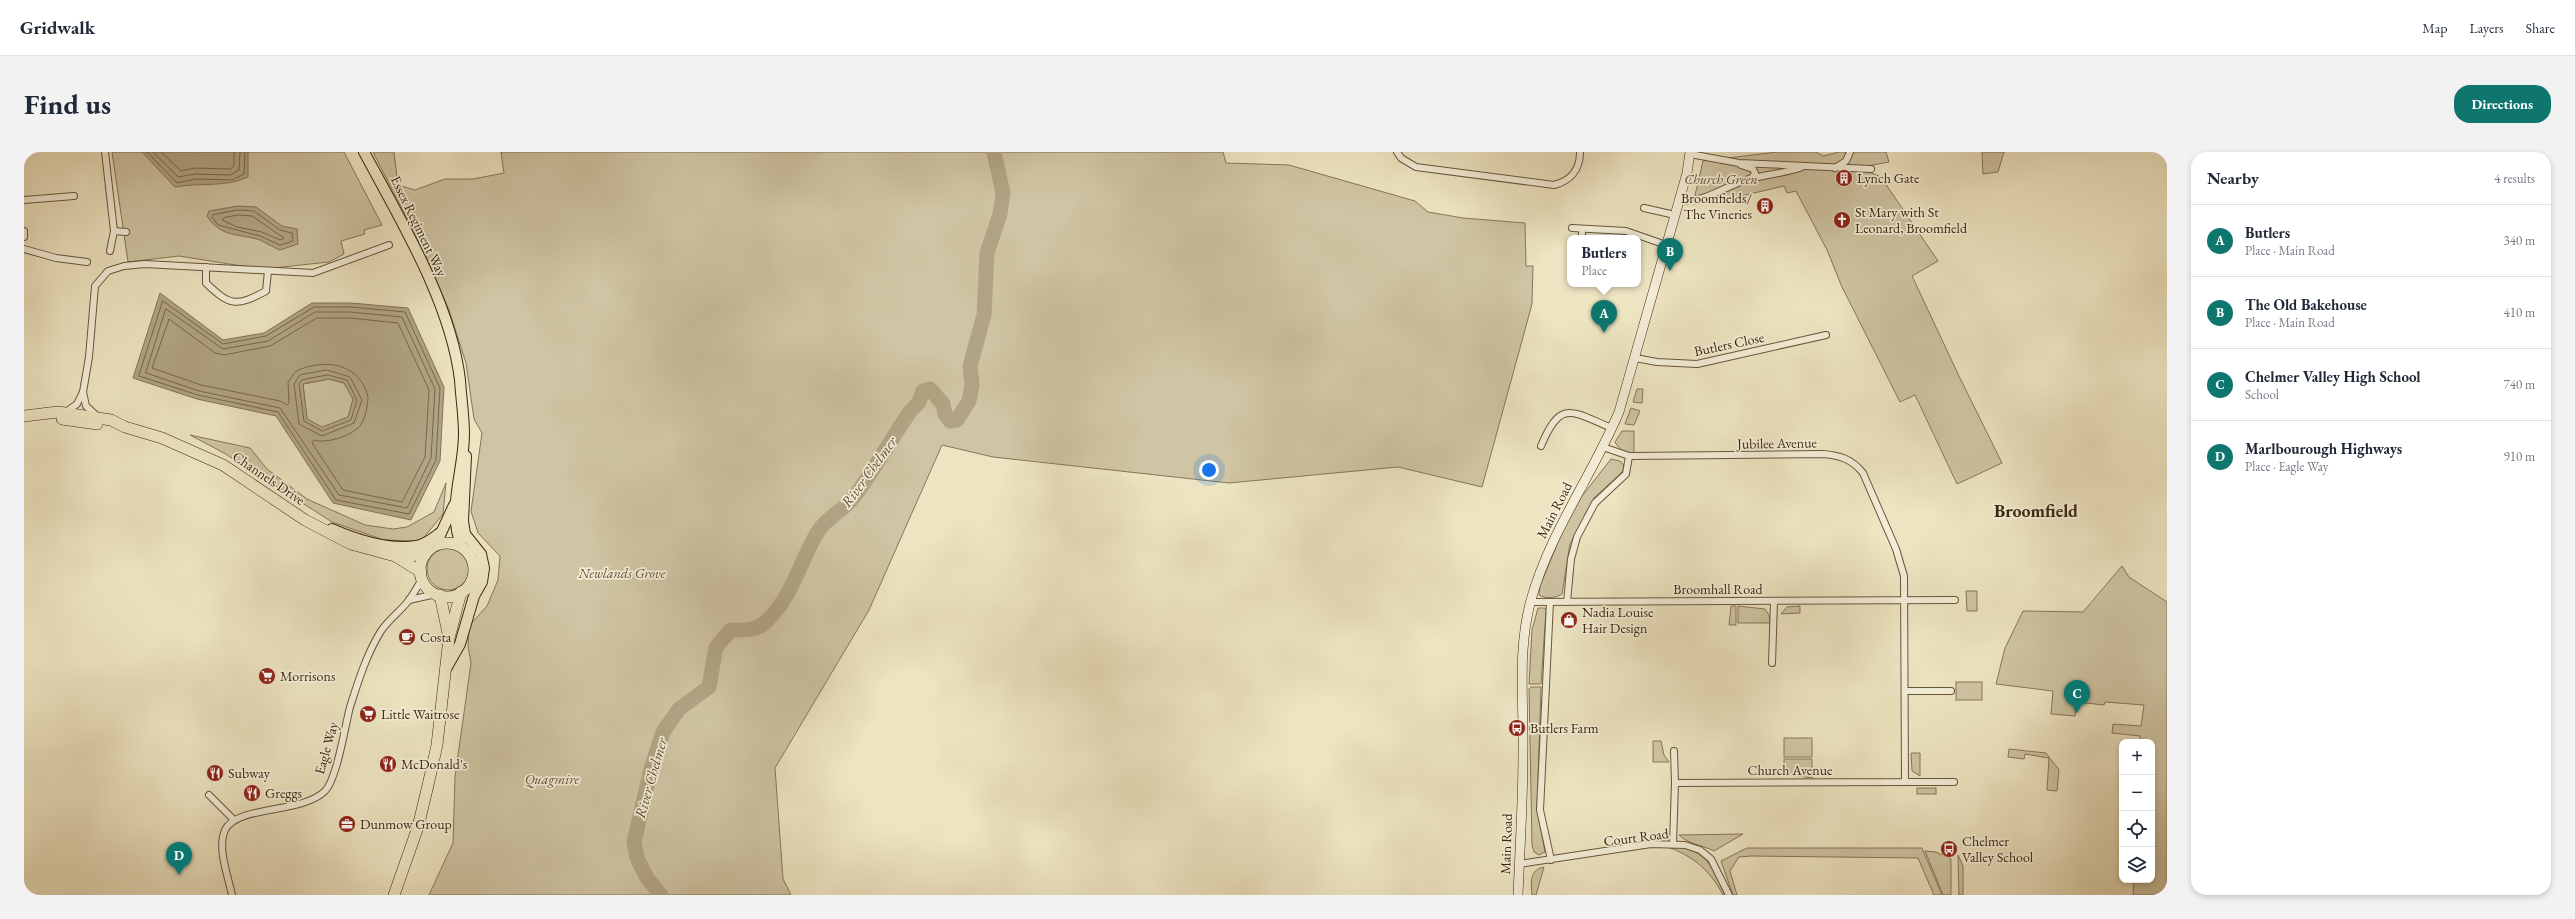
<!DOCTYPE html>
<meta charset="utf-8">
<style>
body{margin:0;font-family:"EB Garamond",serif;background:#f2f2f3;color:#1f2937}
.controls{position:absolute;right:12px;bottom:12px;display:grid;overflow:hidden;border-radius:8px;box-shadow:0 2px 6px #0003}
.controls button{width:36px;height:36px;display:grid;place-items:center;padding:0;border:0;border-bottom:1px solid #e0e1e3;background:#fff;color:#1f2937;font:20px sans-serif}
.you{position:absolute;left:1185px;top:318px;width:14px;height:14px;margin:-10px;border:3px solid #fff;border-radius:50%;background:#1a73e8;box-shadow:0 0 0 6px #1a73e833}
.badge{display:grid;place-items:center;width:26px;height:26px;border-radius:50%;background:#0f766e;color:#fff;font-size:13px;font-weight:700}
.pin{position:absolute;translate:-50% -33px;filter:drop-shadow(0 1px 2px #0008)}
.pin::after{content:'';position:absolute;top:21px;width:14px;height:12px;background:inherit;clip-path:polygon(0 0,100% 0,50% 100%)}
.popup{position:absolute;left:1543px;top:83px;width:74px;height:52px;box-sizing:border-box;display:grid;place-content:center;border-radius:8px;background:#fff;filter:drop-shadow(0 1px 3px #0005);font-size:13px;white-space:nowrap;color:#747a83}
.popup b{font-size:15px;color:#1f2937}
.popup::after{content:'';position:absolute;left:50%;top:100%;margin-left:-8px;border:8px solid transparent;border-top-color:#fff}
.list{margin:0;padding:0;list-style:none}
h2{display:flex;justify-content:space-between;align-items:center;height:52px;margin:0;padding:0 16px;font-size:17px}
h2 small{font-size:13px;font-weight:400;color:#747a83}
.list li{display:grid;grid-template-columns:26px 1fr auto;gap:12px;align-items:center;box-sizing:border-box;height:72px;padding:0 16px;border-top:1px solid #e0e1e3}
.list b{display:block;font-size:15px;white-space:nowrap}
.list p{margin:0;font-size:13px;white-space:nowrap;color:#747a83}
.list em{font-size:13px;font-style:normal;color:#747a83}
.icon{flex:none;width:22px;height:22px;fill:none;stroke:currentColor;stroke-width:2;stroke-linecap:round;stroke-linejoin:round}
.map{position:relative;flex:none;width:2143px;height:743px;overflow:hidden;border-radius:16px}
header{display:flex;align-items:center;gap:24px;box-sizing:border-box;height:56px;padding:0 20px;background:#fff;border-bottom:1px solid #e0e1e3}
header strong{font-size:19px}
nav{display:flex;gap:22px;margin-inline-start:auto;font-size:14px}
.intro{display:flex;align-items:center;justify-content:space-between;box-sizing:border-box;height:96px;padding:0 24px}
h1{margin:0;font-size:28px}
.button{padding:10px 18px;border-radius:16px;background:#0f766e;color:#fff;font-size:14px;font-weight:700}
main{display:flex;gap:24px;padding:0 24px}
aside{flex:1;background:#fff;border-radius:16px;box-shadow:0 2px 6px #0003}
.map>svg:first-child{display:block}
.green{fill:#cfc4a3;stroke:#867658}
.water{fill:#b1a484;stroke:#827255;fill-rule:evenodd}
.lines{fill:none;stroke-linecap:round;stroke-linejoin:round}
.shore{stroke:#766649;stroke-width:1}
.river{stroke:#b1a484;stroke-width:15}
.minor-casing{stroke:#68563b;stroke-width:8}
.secondary-casing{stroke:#3c270e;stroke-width:10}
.primary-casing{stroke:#3c270e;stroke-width:12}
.trunk-casing{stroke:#3c270e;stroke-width:12}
.minor{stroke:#f3edd7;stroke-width:6}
.secondary{stroke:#f3edd7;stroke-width:9}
.primary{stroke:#ede4c1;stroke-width:10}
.trunk{stroke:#ede4c1;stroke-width:11}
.labels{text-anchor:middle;stroke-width:3.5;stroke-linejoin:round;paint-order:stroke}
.poi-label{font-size:14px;fill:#3c270e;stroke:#f3edd7;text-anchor:start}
.park-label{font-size:14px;font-style:italic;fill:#614e33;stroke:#f3edd7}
.street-label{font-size:14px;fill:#3c270e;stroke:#f3edd7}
.water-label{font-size:15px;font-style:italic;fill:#5f4c31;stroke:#f3edd7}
.district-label{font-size:18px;font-weight:bold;fill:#3c270e;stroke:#f3edd7}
</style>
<header>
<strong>Gridwalk</strong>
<nav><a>Map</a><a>Layers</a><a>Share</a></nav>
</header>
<div class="intro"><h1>Find us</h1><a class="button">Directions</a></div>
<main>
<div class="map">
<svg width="2143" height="743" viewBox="0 0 2143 743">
<rect width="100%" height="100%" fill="#ede4c1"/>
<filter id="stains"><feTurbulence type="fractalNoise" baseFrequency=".005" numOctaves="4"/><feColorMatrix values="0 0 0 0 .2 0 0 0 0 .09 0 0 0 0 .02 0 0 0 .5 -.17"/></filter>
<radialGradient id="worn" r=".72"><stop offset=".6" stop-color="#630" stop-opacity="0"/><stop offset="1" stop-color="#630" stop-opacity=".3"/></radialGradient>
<g class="green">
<path d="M 88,0 L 320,0 L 358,73 L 340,78 L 341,82 L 317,89 L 320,102 L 305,110 L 249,116 L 218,114 L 155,104 L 104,110 Z"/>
<path d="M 349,0 L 370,0 L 374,33 L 391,38 L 421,27 L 449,27 L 480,21 L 477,0 L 1199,0 L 1202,11 L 1265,13 L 1391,49 L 1404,60 L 1439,66 L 1501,71 L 1502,114 L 1509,114 L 1508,152 L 1458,335 L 1374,315 L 1205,331 L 969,305 L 918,293 L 845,458 L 751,616 L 759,727 L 767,743 L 405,743 L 429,691 L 431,625 L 447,511 L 444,494 L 445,474 L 463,454 L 474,428 L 476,404 L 454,381 L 447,359 L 458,281 L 450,267 L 442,211 L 425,158 L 401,102 Z"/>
<path d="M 1753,0 L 1792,0 L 1799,4 L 1815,0 L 1862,0 L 1865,10 L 1843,14 L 1845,20 L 1857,25 L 1914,109 L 1888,124 L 1934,222 L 1978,311 L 1933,332 L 1891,243 L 1876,250 L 1818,135 L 1803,98 L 1772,39 L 1763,41 L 1760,34 L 1700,48 L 1669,52 L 1679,9 Z"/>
<path d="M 1958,0 L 1980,0 L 1974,20 L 1959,22 Z"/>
<path d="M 305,227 L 320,231 L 329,247 L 324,265 L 298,276 L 283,267 L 279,232 Z"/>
<path d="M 1613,237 L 1619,237 L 1618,251 L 1609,250 Z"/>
<path d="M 1607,256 L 1616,259 L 1610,273 L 1601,272 Z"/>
<path d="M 1598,279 L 1610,279 L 1610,301 C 1602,301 1595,298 1591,290 Z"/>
<path d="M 166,283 L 226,296 L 243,317 L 283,347 L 341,373 L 369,377 L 383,375 L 410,360 L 422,331 L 419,362 L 397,389 L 360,388 L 308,370 L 200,301 Z"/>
<path d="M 1587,307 L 1596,309 L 1600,313 L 1599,319 L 1570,346 L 1546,392 L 1538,442 C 1533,446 1521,447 1515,443 L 1516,434 L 1539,378 L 1558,344 Z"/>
<circle cx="424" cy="417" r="21"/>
<path d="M 2098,414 L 2105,425 L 2143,450 L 2143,743 L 2109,743 L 2110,728 L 2128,728 L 2128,590 L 2116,590 L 2116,584 L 2088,581 L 2089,572 L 2117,574 L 2120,553 L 2081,550 L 2080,553 L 2053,550 L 2051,564 L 2027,562 L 2029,539 L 1972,532 L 1981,496 L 1999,459 L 2059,460 Z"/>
<path d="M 1942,439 L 1953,439 L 1953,459 L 1943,459 Z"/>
<path d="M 1707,454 L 1712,454 L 1712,473 L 1705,473 Z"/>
<path d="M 1714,454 L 1741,457 L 1745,463 L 1746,471 L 1714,471 Z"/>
<path d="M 1776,454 L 1776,461 L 1757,462 L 1763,455 Z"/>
<path d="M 1514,456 L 1521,456 L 1522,458 L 1517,532 L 1505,532 L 1508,478 Z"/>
<rect x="1932" y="530" width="26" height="18"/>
<path d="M 1507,535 L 1517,535 L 1513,657 L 1521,700 L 1515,703 L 1510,700 L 1508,693 L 1505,537 Z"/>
<rect x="1760" y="586" width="28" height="19"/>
<path d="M 1629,589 L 1637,589 L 1640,603 L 1645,610 L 1629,610 Z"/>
<path d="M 1985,597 L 2022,601 L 2035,618 L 2033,639 L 2023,638 L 2025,606 L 2001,602 L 2000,607 L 1984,605 Z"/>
<path d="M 1887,601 L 1896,601 L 1896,624 L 1888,619 Z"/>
<path d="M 1760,607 L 1788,607 L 1788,626 L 1760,622 Z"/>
<rect x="1893" y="636" width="19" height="6"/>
<path d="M 1719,682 L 1690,699 C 1678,693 1664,692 1655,683 Z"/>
<path d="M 1638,693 C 1679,695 1685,707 1701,743 L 1699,743 C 1685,716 1666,702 1638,693 Z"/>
<path d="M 1723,696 L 1898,696 L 1918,743 L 1910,743 L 1894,706 L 1727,704 L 1715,705 L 1706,719 L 1713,743 L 1709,743 L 1697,709 Z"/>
<path d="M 1901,699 L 1912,700 L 1927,707 L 1927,743 L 1919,743 Z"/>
<path d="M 1934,703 L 1939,714 L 1939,743 L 1935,743 Z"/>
<path d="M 1520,715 L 1512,743 L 1508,743 C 1507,731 1505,718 1520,715 Z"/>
</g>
<g class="water">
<path d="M 118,0 L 224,0 L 224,25 C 200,36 178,30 151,35 Z"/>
<path d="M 214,54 L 232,55 L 258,74 L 273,77 L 274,92 L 256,98 C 249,95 242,91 236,88 C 214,81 197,86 183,64 L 185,59 Z"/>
<path d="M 136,141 L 199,188 L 240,181 L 288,151 L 327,151 L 384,156 L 420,235 L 416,309 L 387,368 L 309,351 L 252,264 L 173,247 L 109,226 ZM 305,227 L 320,231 L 329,247 L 324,265 L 298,275 L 283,267 L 279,232 Z"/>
</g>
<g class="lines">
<g class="shore">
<path d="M 123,0 L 153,31 L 171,27 L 208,28 L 220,22 L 221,0"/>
<path d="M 129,0 L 154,25 L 171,22 L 206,23 L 215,18 L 216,0"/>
<path d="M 137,0 L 157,19 L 171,16 L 206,17 L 210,14 L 210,0"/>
<path d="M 214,58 L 230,59 L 256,78 L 268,81 L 269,89 L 256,93 L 236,84 L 194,73 L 188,65 L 189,63 Z"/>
<path d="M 214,63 L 228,64 L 260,86 L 256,88 L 238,80 L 213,75 L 198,68 L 200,66 Z"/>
<path d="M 139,149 L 199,192 L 242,184 L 290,155 L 327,155 L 381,160 L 416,236 L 412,308 L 385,362 L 312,348 L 254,260 L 174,243 L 115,224 Z"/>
<path d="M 142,157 L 199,197 L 244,189 L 291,160 L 326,160 L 378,165 L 411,237 L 407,306 L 383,356 L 315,343 L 256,256 L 175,239 L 122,221 Z"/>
<path d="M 293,166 L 326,166 L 374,171 L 405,238 L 401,305 L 378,350 L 319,338 L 288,291 L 290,288 C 302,292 327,284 336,274 C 341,268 344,253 344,244 C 335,211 301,206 272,219 L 264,230 L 265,251 L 263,253 L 256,249 L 177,233 L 128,216 L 145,167 L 191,201 L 200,203 L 246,194 Z"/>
<path d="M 303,218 L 326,225 L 338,248 L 330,271 L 298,284 L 275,272 L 270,232 L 276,223 Z"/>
<path d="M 304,223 L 323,228 L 333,248 L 327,268 L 298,279 L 280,269 L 275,232 L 278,228 Z"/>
</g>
<path class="river" d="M 637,743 L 623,726 L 613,706 L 610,690 L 627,617 L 639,580 L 655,557 L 685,535 L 692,495 L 707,478 C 718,478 731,479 739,472 C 768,449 776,407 795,378 C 804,365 820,358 830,345 C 850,318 866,289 885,261 L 895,250 L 899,239 L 906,237 L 919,252 L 921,262 L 926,269 L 933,268 L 945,249 L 948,233 L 946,214 L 960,163 L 963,101 L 976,62 L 979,41 L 970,0"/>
<g class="minor-casing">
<g id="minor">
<path d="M 81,0 L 90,79 L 86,99"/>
<path d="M 1373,0 L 1377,6 L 1392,15 L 1530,33 C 1546,29 1556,18 1556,0"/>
<path d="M 1666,2 L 1715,11 L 1847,17"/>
<path d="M 1717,13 L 1729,17 L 1731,21 L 1728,26"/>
<path d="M 1811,16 L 1822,9 L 1826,0"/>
<path d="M 0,48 L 50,44"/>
<path d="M 1656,48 C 1681,52 1705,31 1729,26 C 1746,22 1762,21 1778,15"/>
<path d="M 1620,56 L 1651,63"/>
<path d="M 1548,76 L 1602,79 L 1642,93"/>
<path d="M 0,79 L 0,85"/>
<path d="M 90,79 L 102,80"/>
<path d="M 1558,86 L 1558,77"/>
<path d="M 0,97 L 32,106 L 63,110"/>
<path d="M 182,115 L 182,131 C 206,154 212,155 242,139 L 244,119"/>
<path d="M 1611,206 L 1633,210 L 1673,212 L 1802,183"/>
<path d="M 42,260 L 53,252 L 59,240"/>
<path d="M 73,264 L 62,254 L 59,240 L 65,205 L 71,134 L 84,119 L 100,114 L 121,112 L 289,121 L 365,93"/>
<path d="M 1517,294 C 1537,246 1548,260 1588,276"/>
<path d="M 1579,295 L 1605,304 L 1798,302 C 1815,303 1828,307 1839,321 L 1872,397 L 1880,424 L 1881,630 L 1651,631 L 1649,692"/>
<path d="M 385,448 L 412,442"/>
<path d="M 1507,450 L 1931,448"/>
<path d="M 1526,450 L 1516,658 L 1527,708"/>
<path d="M 1543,450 L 1547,407 L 1553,385 L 1571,351 L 1602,322 L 1605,304"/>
<path d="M 1748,511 L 1750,450"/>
<path d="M 1881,539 L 1927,539"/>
<path d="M 1650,599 L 1651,631"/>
<path d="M 1881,630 L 1930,630"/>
<path d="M 185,643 L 209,667"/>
<path d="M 1495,712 L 1627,692 L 1661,693 L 1676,698 L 1687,707 L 1705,743"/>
<path d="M 208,743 C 204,724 193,696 201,678 C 213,653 278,662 301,639 C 313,627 321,574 326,555 C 334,530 343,501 357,479 C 365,467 377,459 385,448 C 390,441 394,434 398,427"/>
</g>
</g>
<g class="secondary-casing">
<path id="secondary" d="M 1494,743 C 1496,696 1499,648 1499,601 C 1500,550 1493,498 1507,448 C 1526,380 1568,324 1595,260 L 1663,21 L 1666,0"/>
</g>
<g class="primary-casing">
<g id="primary">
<path d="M 340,0 C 376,67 427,151 436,228 C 437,245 440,264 440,282 C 440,320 422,358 438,395"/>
<path d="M 308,377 C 333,388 364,398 392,394 C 401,393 409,386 416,381"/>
<path d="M 411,394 L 430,353"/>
<path d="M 423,515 L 436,492 L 450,444 L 458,430 L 460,416 L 457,402 L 441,382 L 439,369 L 442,304"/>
</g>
</g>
<g class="trunk-casing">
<g id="trunk">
<path d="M 0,264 L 34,260 L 87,268 L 101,275 L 138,286 L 199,313 L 281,368 L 327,392 L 371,404 L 401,403"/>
<path d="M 38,267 L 73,272"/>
<circle cx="423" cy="418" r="27"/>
<path d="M 371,404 L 397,420"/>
<path d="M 416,443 L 425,486"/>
<path d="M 370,743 L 394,675 L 405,629 L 413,593 L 425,486 L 437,440"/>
</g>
</g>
<use href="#minor" class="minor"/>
<use href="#secondary" class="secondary"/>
<use href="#primary" class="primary"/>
<use href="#trunk" class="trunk"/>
</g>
<defs>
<g id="building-disc" transform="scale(0.9)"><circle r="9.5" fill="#8f2418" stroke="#f3edd7"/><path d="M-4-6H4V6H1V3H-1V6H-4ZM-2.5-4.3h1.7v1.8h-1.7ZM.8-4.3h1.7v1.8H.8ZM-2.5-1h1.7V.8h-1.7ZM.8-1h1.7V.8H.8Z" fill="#fff"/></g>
<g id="church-disc" transform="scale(0.9)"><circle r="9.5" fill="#8f2418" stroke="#f3edd7"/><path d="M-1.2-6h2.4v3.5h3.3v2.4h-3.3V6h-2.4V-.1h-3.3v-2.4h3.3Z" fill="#fff"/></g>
<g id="shop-disc" transform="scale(0.9)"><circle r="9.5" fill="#8f2418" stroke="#f3edd7"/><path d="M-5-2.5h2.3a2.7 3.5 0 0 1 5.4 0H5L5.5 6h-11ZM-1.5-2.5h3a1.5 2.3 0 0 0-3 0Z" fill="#fff"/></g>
<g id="cafe-disc" transform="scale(0.9)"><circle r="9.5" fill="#8f2418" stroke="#f3edd7"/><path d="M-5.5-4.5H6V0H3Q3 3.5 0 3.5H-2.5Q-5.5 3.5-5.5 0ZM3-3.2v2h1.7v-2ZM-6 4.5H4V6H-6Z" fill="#fff"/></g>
<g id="supermarket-disc" transform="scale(0.9)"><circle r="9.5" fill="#8f2418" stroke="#f3edd7"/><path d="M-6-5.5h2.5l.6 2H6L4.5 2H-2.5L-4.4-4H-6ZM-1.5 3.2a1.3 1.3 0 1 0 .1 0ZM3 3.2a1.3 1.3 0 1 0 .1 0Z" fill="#fff"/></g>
<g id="bus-disc" transform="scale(0.9)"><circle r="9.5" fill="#8f2418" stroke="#f3edd7"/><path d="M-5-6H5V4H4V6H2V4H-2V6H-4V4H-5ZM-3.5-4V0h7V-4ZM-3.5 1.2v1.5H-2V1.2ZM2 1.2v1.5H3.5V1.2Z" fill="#fff"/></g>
<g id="restaurant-disc" transform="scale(0.9)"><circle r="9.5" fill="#8f2418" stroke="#f3edd7"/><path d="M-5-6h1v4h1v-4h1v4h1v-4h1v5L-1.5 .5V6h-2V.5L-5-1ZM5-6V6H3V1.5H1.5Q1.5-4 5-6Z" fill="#fff"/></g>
<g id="office-disc" transform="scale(0.9)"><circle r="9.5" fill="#8f2418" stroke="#f3edd7"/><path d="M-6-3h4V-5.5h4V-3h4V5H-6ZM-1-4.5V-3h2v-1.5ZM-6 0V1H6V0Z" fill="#fff"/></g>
</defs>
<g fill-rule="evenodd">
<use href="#building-disc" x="1820" y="26"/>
<use href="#building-disc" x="1741" y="54"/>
<use href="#church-disc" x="1818" y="68"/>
<use href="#shop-disc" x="1545" y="468"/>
<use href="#cafe-disc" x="383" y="485"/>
<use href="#supermarket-disc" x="243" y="524"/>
<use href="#supermarket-disc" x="344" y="562"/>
<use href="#bus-disc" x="1493" y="576"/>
<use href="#restaurant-disc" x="364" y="612"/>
<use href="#restaurant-disc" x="191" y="621"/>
<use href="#restaurant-disc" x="228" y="641"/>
<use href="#office-disc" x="323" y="672"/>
<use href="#bus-disc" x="1925" y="697"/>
</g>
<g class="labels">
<g class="poi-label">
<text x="1833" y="31">Lynch Gate</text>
<text x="1728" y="51" text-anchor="end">Broomfields/<tspan x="1728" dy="16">The Vineries</tspan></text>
<text x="1831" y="65">St Mary with St<tspan x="1831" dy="16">Leonard, Broomfield</tspan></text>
<text x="1558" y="465">Nadia Louise<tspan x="1558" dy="16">Hair Design</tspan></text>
<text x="396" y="490">Costa</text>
<text x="256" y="529">Morrisons</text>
<text x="357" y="567">Little Waitrose</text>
<text x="1506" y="581">Butlers Farm</text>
<text x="377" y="617">McDonald's</text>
<text x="204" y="626">Subway</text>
<text x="241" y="646">Greggs</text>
<text x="336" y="677">Dunmow Group</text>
<text x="1938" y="694">Chelmer<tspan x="1938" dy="16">Valley School</tspan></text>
</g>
<g class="park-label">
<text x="1697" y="32">Church Green</text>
<text x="598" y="426">Newlands Grove</text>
<text x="528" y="632">Quagmire</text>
</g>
<g class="street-label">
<text transform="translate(395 74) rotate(64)" y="5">Essex Regiment Way</text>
<text transform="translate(1705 192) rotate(-12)" y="5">Butlers Close</text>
<text transform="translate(1753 291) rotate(-1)" y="5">Jubilee Avenue</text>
<text transform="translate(245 326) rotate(34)" y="5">Channels Drive</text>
<text transform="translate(1530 358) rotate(-63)" y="5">Main Road</text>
<text x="1694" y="442">Broomhall Road</text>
<text transform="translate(302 596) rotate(-74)" y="5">Eagle Way</text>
<text x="1766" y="623">Church Avenue</text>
<text transform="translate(1612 685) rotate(-7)" y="5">Court Road</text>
<text transform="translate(1482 692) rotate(-88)" y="5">Main Road</text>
</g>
<g class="water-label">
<text transform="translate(845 320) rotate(-54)" y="5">River Chelmer</text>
<text transform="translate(627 626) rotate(-74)" y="5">River Chelmer</text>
</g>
<g class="district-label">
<text x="2012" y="365">Broomfield</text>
</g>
</g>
<rect width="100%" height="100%" filter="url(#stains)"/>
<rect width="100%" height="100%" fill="url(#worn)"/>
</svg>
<div class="controls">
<button>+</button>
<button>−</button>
<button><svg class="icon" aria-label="locate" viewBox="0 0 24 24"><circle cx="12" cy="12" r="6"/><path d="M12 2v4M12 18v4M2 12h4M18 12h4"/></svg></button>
<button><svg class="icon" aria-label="layers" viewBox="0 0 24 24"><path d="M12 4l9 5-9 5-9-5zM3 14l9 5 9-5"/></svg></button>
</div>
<div class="you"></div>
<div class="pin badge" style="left:1580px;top:181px">A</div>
<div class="popup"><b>Butlers</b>Place</div>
<div class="pin badge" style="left:1646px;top:119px">B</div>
<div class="pin badge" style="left:2053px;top:561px">C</div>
<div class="pin badge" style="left:155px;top:723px">D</div>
</div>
<aside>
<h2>Nearby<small>4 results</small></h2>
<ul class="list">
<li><span class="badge">A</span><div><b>Butlers</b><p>Place · Main Road</p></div><em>340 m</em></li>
<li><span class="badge">B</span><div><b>The Old Bakehouse</b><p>Place · Main Road</p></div><em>410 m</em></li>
<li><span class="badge">C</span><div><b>Chelmer Valley High School</b><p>School</p></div><em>740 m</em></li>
<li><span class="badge">D</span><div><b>Marlbourough Highways</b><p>Place · Eagle Way</p></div><em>910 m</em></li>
</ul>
</aside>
</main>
